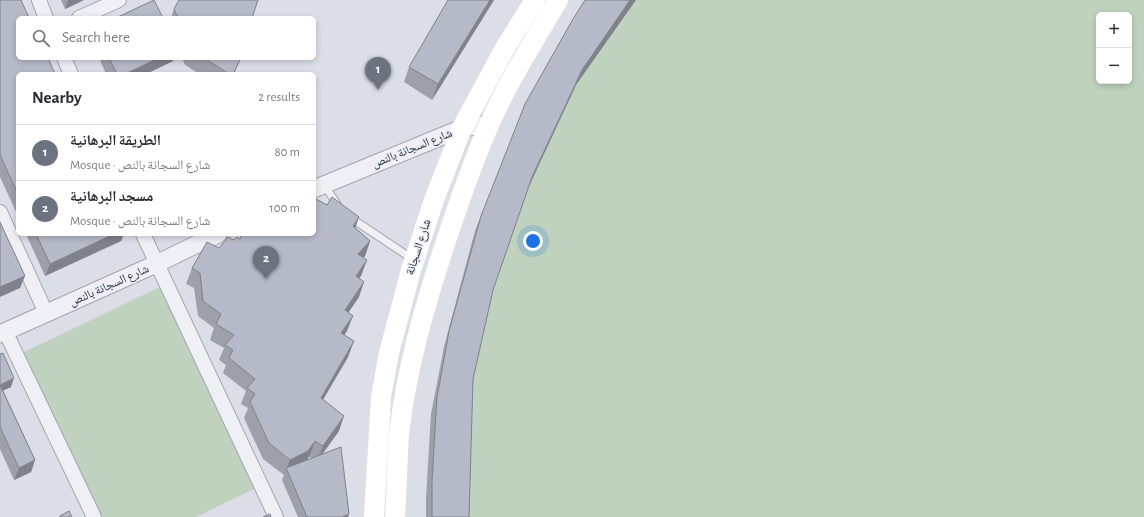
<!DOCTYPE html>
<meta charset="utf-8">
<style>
body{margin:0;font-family:"Alegreya Sans","Noto Naskh Arabic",sans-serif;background:#f2f2f3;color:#2b2b33}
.controls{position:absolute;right:12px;top:12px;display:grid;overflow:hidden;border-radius:6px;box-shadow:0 2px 6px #0003}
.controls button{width:36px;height:36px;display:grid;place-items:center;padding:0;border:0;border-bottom:1px solid #e1e1e2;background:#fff;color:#2b2b33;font:20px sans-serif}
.you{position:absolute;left:533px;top:241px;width:14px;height:14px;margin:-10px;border:3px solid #fff;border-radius:50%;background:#1a73e8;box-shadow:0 0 0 6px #1a73e833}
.badge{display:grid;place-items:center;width:26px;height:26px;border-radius:50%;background:#2563eb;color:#fff;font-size:13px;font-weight:700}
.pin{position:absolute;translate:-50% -33px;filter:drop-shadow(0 1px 2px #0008)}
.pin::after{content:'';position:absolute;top:21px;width:14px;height:12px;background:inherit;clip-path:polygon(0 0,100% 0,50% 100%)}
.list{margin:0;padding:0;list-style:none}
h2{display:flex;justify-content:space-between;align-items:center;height:52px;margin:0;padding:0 16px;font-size:17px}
h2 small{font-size:13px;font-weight:400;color:#7c7c81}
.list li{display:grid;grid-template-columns:26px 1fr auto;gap:12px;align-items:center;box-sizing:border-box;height:56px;padding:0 16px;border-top:1px solid #e1e1e2}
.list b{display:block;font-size:15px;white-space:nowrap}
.list p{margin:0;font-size:13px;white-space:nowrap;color:#7c7c81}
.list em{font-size:13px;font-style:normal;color:#7c7c81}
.icon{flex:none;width:22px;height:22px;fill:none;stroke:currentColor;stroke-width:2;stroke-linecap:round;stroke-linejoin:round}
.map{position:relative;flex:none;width:1144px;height:517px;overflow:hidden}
.search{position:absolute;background:#fff;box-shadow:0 2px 6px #0003;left:16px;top:16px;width:300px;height:44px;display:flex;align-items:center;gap:10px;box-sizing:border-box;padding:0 14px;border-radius:6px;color:#7c7c81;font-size:15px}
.panel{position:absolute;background:#fff;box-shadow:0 2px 6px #0003;left:16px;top:72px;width:300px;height:164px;border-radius:6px}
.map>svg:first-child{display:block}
.green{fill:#bed2bd;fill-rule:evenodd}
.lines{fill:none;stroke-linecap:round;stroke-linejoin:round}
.service-casing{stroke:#a1a4b1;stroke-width:9}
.minor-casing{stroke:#a1a4b1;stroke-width:16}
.tertiary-casing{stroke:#a1a4b1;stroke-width:19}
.service{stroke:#eff0f5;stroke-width:7}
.minor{stroke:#eff0f5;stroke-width:14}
.tertiary{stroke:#eff0f5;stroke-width:17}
.secondary{stroke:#fff;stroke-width:20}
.wall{fill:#9d9fab;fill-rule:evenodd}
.shaded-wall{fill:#7f828b}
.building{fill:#b6b9c7;stroke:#7f828b}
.labels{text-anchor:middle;stroke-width:3;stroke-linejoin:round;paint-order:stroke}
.street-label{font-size:12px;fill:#25293e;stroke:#eceef5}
</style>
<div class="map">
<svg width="1144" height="517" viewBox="0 0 1144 517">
<rect width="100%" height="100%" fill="#dcdee7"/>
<g class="green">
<path d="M 589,0 L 1144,0 L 1144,517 L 426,517 L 444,347 L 475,231 L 520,120 ZM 1099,15 L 1129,15 L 1129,81 L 1099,81 Z"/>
<path d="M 160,287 L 256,488 L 196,517 L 98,517 L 20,354 Z"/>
</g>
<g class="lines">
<g class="service-casing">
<g id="service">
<path d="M 324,185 L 337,204"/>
<path d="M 351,218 L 414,260"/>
</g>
</g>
<g class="minor-casing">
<g id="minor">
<path d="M 39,0 L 46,18"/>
<path d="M 79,18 L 119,0"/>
<path d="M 64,58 L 71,74"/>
<path d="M 0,212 L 46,313"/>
<path d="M 143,234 L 276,517"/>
<path d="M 5,331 L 94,517"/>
</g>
</g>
<g class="tertiary-casing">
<g id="tertiary">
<path d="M 314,189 L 462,128 L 489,124"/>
<path d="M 0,334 L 156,264 L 218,234"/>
</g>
</g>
<use href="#service" class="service"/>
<use href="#minor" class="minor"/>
<use href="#tertiary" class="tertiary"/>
<g class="secondary">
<path d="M 374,517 L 381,397 L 389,353 L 411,270 L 434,200 L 462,128 L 505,48 L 535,0"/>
<path d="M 395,517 C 397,490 397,462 399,435 C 406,369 425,305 446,241 C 459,202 472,163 489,125 C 508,81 534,41 558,0"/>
</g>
</g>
<g class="wall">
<path d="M 0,0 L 18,74 L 18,216 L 0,177 Z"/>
<path d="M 61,0 L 84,0 L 65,9 Z"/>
<path d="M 494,0 L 432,100 L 404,82 L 409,67 Z"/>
<path d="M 174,9 L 252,18 L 171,18 Z"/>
<path d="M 99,58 L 174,58 L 173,61 L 146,74 L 106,74 Z"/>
<path d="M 182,58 L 240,58 L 234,74 L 199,74 L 185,65 Z"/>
<path d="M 576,85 L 528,189 L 493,290 L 473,379 L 469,517 L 426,517 L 426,497 L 431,414 L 444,347 L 475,231 L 481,216 Z"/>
<path d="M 355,228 L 370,241 L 365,256 L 363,258 L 361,276 L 359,279 L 359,297 L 348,313 L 347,331 L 344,335 L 348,357 L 323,400 L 339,431 L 322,455 L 348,517 L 298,517 L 282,480 L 284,475 L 263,459 L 244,418 L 248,408 L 241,404 L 246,391 L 223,373 L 226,365 L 219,360 L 224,348 L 210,340 L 214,328 L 198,316 L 194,288 L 186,284 L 192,268 L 219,248 L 234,240 ZM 309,457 L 312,458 L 307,460 Z"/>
<path d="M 26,234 L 124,234 L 121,241 L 45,276 Z"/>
<path d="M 0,354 L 11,387 L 3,390 L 35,460 L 31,472 L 14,480 L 0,449 Z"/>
</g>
<g class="shaded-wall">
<path d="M 68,0 L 84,0 L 65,9 Z"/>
<path d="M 490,0 L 494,0 L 432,100 L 438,84 Z"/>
<path d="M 630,0 L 636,0 L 576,85 L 526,192 L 532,177 L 582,70 Z"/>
<path d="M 159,58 L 174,58 L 173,61 L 146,74 L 125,74 Z"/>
<path d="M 239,62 L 234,74 L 233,74 Z"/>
<path d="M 359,217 L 354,232 L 353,226 Z"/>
<path d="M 114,234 L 124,234 L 121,241 L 45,276 L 50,264 Z"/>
<path d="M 370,241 L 365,256 L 352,270 L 358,254 Z"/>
<path d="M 367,260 L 361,276 L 350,292 L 356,276 Z"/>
<path d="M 25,276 L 20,288 L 0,297 L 0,287 Z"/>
<path d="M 364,282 L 359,297 L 339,326 L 345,310 Z"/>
<path d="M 353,316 L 347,331 L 335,348 L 341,333 Z"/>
<path d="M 354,341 L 348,357 L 315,413 L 321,398 Z"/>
<path d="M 14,378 L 11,387 L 0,392 L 0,385 Z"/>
<path d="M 344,416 L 339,431 L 317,461 L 323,446 Z"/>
<path d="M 315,441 L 309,457 L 302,467 L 287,469 L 290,460 Z"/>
<path d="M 35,460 L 31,472 L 14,480 L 19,468 Z"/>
<path d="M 349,514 L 348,517 L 342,517 Z"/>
</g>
<g class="building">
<path d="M 0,0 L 21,0 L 29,18 L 18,18 L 18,58 L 48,58 L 55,74 L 18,74 L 18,194 L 0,155 Z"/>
<path d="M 154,0 L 163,18 L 116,18 Z"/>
<path d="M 179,0 L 258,0 L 252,18 L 178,18 L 174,9 Z"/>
<path d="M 448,0 L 490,0 L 438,84 L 409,67 Z"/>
<path d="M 585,0 L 630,0 L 582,70 L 532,177 L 493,290 L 473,379 L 469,517 L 432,517 L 432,481 L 437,398 L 449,331 L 481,216 L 525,104 L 573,19 Z"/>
<path d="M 109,58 L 159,58 L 125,74 L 117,74 Z"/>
<path d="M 204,58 L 240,58 L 239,62 L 233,74 L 229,74 Z"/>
<path d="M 332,197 L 359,217 L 353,226 L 370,241 L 358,254 L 367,260 L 356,276 L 364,282 L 345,310 L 353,316 L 341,333 L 354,341 L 321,398 L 344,416 L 323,446 L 315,441 L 308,451 L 290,460 L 269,443 L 250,402 L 255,394 L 247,388 L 255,379 L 229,358 L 233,350 L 225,345 L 234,335 L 216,324 L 221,314 L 203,301 L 200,273 L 192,268 L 207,242 L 219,248 L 228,237 L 234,240 L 237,237 L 240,239 L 242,234 L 314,234 L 314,203 L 316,199 L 327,205 Z"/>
<path d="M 0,222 L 25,276 L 0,287 Z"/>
<path d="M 36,234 L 114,234 L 50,264 Z"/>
<path d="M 3,353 L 14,378 L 0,385 L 0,354 Z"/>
<path d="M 0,385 L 35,460 L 19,468 L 0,427 Z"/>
<path d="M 341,447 L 349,514 L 342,517 L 307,517 L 286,468 Z"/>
<path d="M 69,511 L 72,517 L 60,517 L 60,516 Z"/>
<path d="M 270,514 L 271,517 L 263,517 Z"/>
</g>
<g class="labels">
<g class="street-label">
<text transform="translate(412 148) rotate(-22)" y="4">شارع السجانة بالنص</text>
<text transform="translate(418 247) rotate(-72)" y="4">شارع السجانة</text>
<text transform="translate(109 285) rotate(-24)" y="4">شارع السجانة بالنص</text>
</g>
</g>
</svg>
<div class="controls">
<button>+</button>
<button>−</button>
</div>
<div class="you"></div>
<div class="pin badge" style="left:378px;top:90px;background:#6b7280">1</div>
<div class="pin badge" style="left:266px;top:279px;background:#6b7280">2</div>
<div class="search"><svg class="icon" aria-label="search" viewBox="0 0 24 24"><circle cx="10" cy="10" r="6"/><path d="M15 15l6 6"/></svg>Search here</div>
<section class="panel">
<h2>Nearby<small>2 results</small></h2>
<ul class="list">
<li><span class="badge" style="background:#6b7280">1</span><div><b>الطريقة البرهانية</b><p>Mosque · شارع السجانة بالنص</p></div><em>80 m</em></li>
<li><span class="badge" style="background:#6b7280">2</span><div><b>مسجد البرهانية</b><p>Mosque · شارع السجانة بالنص</p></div><em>100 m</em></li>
</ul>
</section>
</div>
